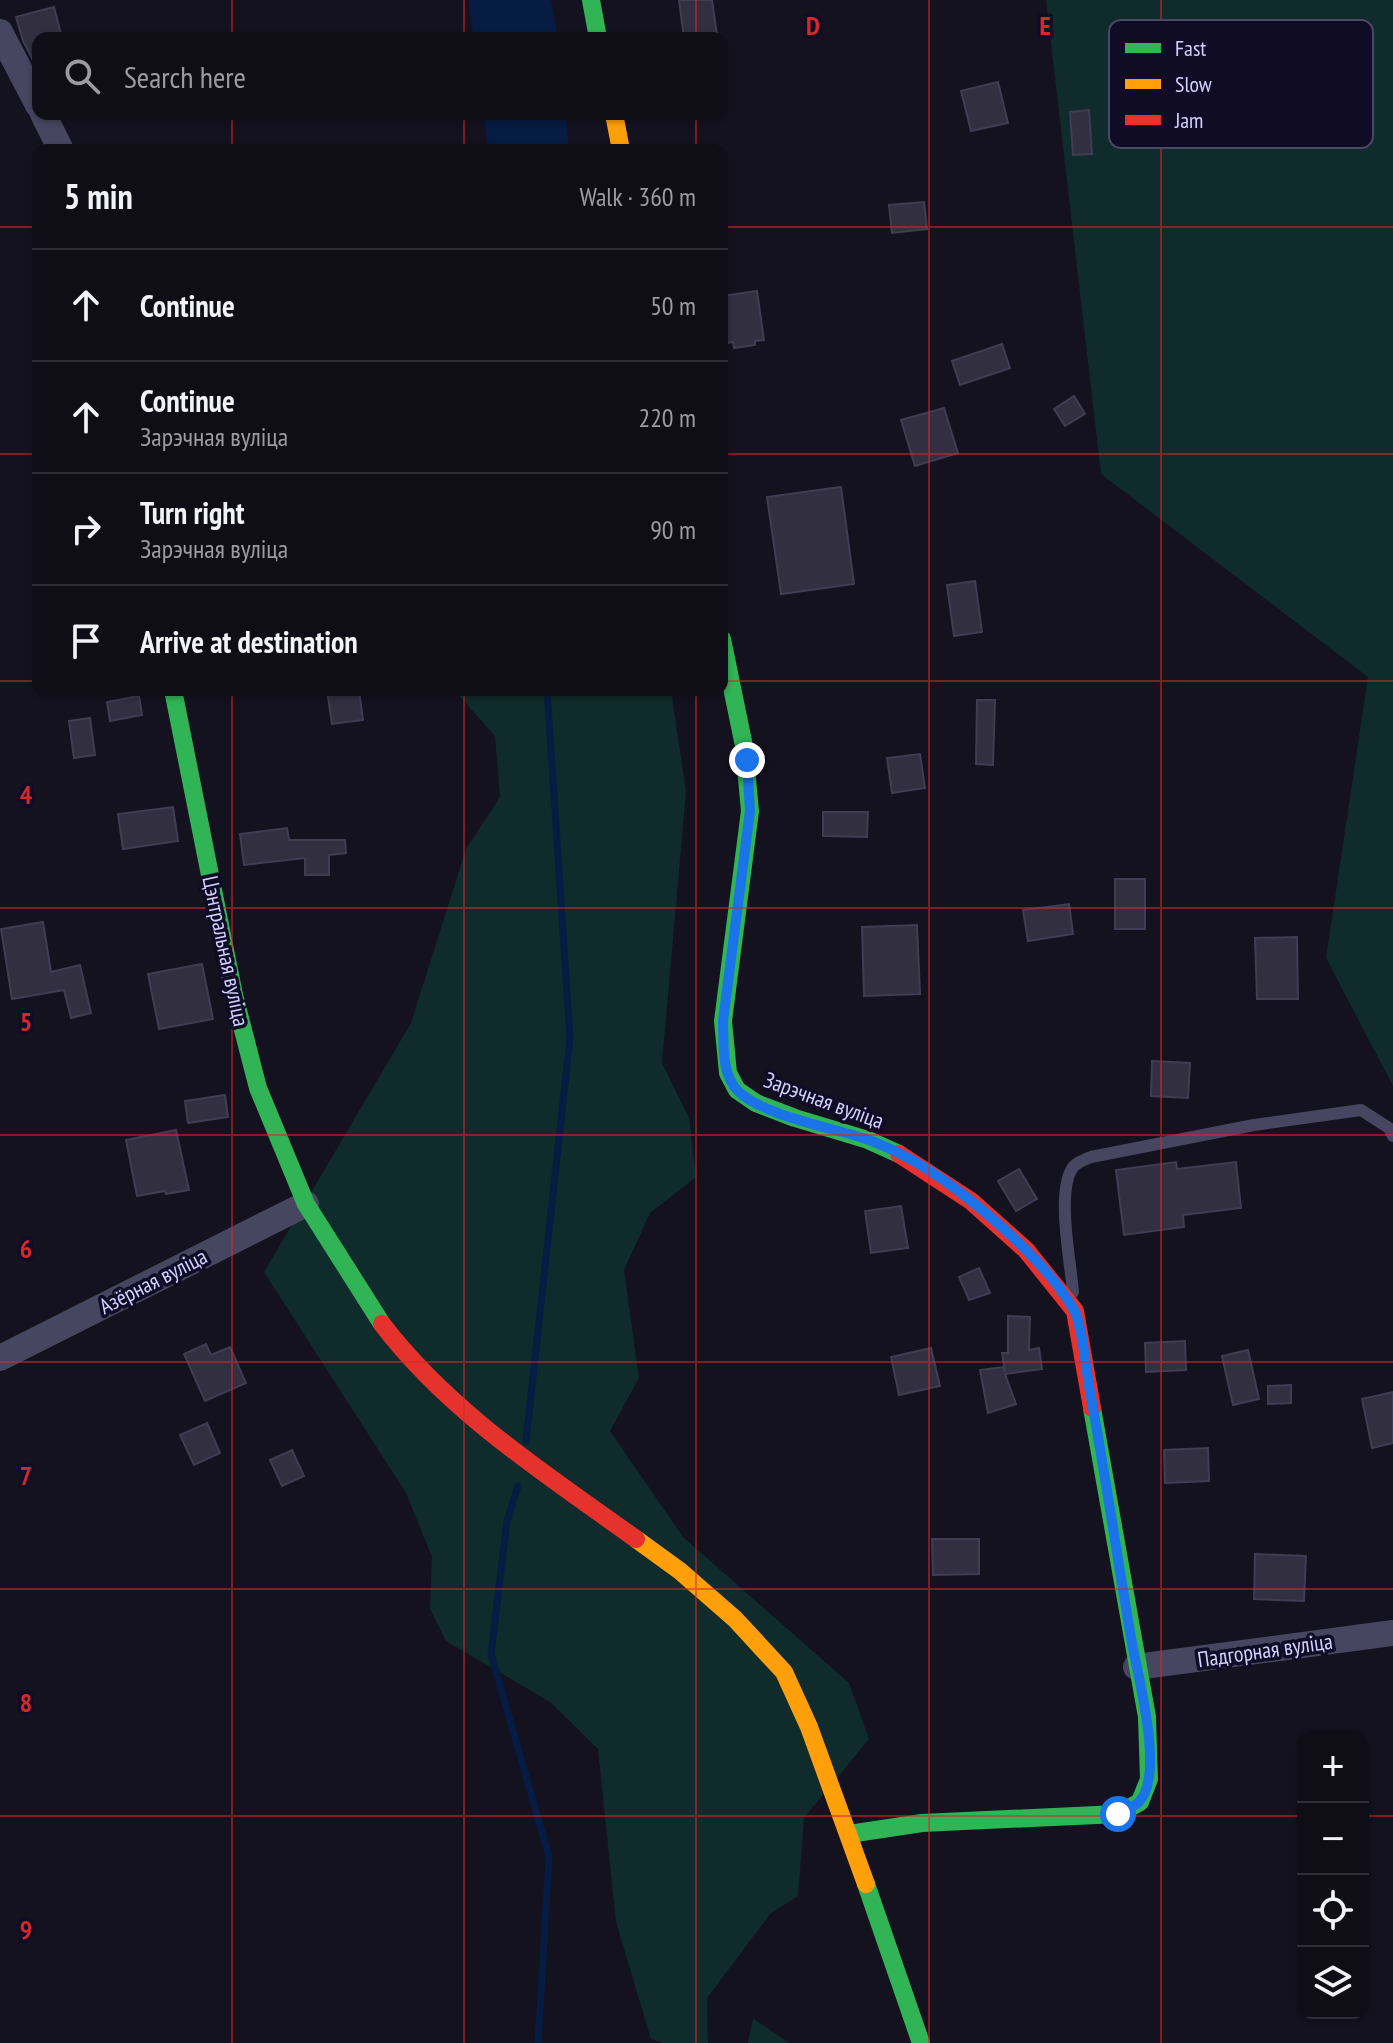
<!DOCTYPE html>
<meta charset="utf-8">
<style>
body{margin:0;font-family:"PT Sans Narrow",sans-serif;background:#1d1c24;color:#f1f3f6}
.controls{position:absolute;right:24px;bottom:24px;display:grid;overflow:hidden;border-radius:16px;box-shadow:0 2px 6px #0004}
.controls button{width:72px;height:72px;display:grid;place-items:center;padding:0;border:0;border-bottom:2px solid #2f2e36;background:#0f0e17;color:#f1f3f6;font:40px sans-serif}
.stop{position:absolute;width:24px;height:24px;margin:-18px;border:6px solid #1a73e8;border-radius:50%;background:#fff}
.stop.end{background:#1a73e8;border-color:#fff;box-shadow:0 2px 8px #0008}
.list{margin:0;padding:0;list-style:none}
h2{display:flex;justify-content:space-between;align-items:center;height:104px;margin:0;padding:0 32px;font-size:34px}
h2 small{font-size:26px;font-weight:400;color:#9b9ca1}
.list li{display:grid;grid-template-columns:52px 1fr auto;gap:24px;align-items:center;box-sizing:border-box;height:112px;padding:0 32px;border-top:2px solid #2f2e36}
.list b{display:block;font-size:30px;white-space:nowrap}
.list p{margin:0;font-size:26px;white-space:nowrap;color:#9b9ca1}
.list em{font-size:26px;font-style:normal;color:#9b9ca1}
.icon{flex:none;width:44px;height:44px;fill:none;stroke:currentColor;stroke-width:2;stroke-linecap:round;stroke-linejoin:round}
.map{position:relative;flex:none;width:1393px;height:2043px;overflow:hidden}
.search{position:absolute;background:#0f0e17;box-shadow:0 2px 6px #0004;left:32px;top:32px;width:696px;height:88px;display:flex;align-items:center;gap:20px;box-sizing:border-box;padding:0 28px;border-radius:16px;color:#9b9ca1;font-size:30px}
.panel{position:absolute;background:#0f0e17;box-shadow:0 2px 6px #0004;left:32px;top:144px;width:696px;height:552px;border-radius:16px}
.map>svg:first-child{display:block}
.green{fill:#102b2b}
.water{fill:#061c42}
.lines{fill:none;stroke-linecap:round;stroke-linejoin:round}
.stream{stroke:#061c42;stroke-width:7}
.building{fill:#322f41;stroke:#403c54;stroke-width:2}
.lane{stroke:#464660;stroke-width:12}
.street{stroke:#464660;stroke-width:26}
.fast{stroke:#30b455;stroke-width:18}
.slow{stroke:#ff9f0a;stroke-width:18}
.jam{stroke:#e5322d;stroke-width:18}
.route{stroke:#1a73e8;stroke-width:10}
.grid{fill:none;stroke:#d62828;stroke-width:2;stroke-opacity:0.55}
.labels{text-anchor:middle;stroke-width:7;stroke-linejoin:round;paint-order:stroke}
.street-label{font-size:22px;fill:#d4d0ff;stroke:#100c25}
.key{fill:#100c25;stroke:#4b4766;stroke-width:2}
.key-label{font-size:22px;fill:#d4d0ff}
.grid-label{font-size:26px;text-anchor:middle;font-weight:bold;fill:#d62828;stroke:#100c25;stroke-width:7;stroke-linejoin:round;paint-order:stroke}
</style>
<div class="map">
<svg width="1393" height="2043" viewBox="0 0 1393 2043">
<rect width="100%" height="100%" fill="#14121f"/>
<g class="green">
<path d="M 1046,0 L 1393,0 L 1393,1086 L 1326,958 L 1368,677 L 1101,474 Z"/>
<path d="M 454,690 L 671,690 L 686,792 L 662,1063 L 689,1118 L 696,1177 L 650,1213 L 624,1270 L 639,1378 L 610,1431 L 683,1537 L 849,1683 L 869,1739 L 804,1818 L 798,1896 L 770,1914 L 707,1998 L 708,2043 L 663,2043 L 651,2039 L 616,1922 L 598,1749 L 550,1702 L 446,1641 L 430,1609 L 432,1557 L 406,1493 L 264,1272 L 411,1023 L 466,849 L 500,797 L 495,736 Z"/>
<path d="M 753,2018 L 789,2043 L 748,2043 Z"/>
</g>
<g class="water">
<path d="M 472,0 L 551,0 L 558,38 L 477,38 Z"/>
<path d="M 487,114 L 566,114 L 569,150 L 492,150 Z"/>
</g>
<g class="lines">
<g class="stream">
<path d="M 472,0 L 477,38"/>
<path d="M 487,114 L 492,150"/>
<path d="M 526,1441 L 570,1038 L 547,690"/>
<path d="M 518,1486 L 507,1521 L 491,1654 L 549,1857 L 538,2043"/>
</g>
</g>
<g class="building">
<path d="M 679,0 L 712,0 L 717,35 L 684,38 Z"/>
<path d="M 54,7 L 62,38 L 38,38 L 38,70 L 23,41 L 16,17 Z"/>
<path d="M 998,82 L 1008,123 L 971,131 L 961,91 Z"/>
<path d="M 1089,110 L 1092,154 L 1073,155 L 1070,112 Z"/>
<path d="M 924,202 L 927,229 L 892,233 L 889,205 Z"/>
<path d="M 757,291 L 764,340 L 755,341 L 755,345 L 734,348 L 733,342 L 722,344 L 722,296 Z"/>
<path d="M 1002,344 L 1010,368 L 960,385 L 952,361 Z"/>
<path d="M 1074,396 L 1085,414 L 1065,426 L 1054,409 Z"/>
<path d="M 944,408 L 958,453 L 915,466 L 901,420 Z"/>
<path d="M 841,487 L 854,584 L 781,594 L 767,497 Z"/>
<path d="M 975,581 L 982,632 L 954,636 L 947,585 Z"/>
<path d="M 327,690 L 359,690 L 363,720 L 332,724 Z"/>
<path d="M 139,696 L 142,715 L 110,721 L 107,702 Z"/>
<path d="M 977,700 L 995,700 L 993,765 L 976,764 Z"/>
<path d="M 90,718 L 95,755 L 74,758 L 69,721 Z"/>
<path d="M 920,754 L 925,788 L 892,793 L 887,758 Z"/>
<path d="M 173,807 L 178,841 L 123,849 L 118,814 Z"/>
<path d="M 823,812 L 868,812 L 867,837 L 823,836 Z"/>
<path d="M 287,828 L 289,840 L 345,840 L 346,853 L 329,855 L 329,875 L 305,875 L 305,858 L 244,865 L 240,834 Z"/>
<rect x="1115" y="879" width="30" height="50"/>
<path d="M 1069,904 L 1073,934 L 1028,941 L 1023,910 Z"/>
<path d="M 43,922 L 51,972 L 80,965 L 91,1013 L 71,1018 L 64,990 L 12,999 L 1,929 Z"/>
<path d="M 917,925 L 920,994 L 864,996 L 862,927 Z"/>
<path d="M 1297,937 L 1298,999 L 1257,999 L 1255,938 Z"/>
<path d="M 202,964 L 213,1019 L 159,1029 L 148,974 Z"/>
<path d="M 1152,1061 L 1190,1063 L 1188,1098 L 1151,1096 Z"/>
<path d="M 225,1095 L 228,1117 L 188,1123 L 185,1101 Z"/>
<path d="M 176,1130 L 189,1190 L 166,1194 L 165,1191 L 137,1196 L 126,1140 Z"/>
<path d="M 1176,1162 L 1177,1169 L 1236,1162 L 1241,1208 L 1183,1215 L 1184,1227 L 1124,1235 L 1116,1170 Z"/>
<path d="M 1019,1169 L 1037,1199 L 1016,1211 L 998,1181 Z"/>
<path d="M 901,1206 L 908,1248 L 871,1253 L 865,1211 Z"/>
<path d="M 979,1268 L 990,1293 L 969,1300 L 959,1277 Z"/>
<path d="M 1008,1316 L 1030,1317 L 1029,1350 L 1039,1348 L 1042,1369 L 1005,1374 L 1016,1404 L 988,1413 L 980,1370 L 1003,1367 L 1005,1372 L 1002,1353 L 1008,1353 Z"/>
<path d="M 1185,1341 L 1186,1370 L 1146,1372 L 1145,1343 Z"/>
<path d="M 206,1344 L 211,1355 L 230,1347 L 246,1383 L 205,1401 L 184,1354 Z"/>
<path d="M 931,1348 L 940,1386 L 899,1395 L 891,1357 Z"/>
<path d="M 1248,1350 L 1259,1399 L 1233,1405 L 1222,1356 Z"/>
<path d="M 1291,1385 L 1291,1403 L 1268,1404 L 1268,1386 Z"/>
<path d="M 1393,1392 L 1393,1443 L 1372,1448 L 1362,1399 Z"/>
<path d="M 207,1423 L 220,1453 L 194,1465 L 180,1435 Z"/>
<path d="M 1208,1448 L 1209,1481 L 1165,1483 L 1164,1450 Z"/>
<path d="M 292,1450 L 304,1476 L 282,1486 L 270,1460 Z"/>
<path d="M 932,1539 L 979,1539 L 979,1574 L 933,1575 Z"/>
<path d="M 1255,1554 L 1306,1556 L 1304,1601 L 1254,1599 Z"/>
</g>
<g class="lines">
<path class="lane" d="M 1073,1292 C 1071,1264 1055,1188 1074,1166 C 1078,1162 1086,1159 1091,1157 L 1254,1125 L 1361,1110 L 1389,1128 L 1393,1136"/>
<g class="street">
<path d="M 0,32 L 38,105"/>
<path d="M 43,114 L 61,150"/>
<path d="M 0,1358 L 306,1204"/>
<path d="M 1136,1667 L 1393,1633"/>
</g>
<g class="fast">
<path d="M 591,0 L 598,38"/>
<path d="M 722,639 L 744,746 L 750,811 L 723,1021 L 728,1073 L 737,1090 L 756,1103 L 795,1118 L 868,1140 L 899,1154"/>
<path d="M 173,690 L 234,995 L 258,1088 L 306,1204 L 382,1324"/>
<path d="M 849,1834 L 922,1823 L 1118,1814 L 1140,1802 L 1149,1779 L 1147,1717 L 1092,1408"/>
<path d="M 866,1884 L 921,2043"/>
</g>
<g class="slow">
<path d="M 614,114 L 621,150"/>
<path d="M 636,1539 L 680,1571 L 735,1619 L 784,1672 L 809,1727 L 866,1884"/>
</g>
<g class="jam">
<path d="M 899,1154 L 971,1201 L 1026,1250 L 1075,1311 L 1092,1408"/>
<path d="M 382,1324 C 450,1413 546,1474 636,1539"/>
</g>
</g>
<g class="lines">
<path class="route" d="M 747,760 L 750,811 L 723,1021 C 724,1043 721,1073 737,1090 C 760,1115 833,1128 866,1139 C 904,1152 940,1176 970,1200 C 1005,1228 1052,1271 1074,1310 C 1082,1324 1086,1368 1089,1386 C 1105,1472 1117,1557 1132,1643 C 1138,1677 1165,1775 1139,1802 C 1134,1807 1124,1811 1118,1814"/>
</g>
<path class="grid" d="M 232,0 L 232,38M 464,0 L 464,38M 696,0 L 696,38M 929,0 L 929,2043M 1161,0 L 1161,2043M 232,114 L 232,150M 464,114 L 464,150M 696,114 L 696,150M 0,227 L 38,227M 722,227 L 1393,227M 0,454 L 38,454M 722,454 L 1393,454M 0,681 L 38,681M 722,681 L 1393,681M 232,690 L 232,2043M 464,690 L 464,2043M 696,690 L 696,2043M 0,908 L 1393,908M 0,1135 L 1393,1135M 0,1362 L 1393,1362M 0,1589 L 1393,1589M 0,1816 L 1303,1816M 1363,1816 L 1393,1816"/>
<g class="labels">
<g class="street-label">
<text transform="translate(226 951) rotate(78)" y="8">Цэнтральная вуліца</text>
<text transform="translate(824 1100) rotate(20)" y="8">Зарэчная вуліца</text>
<text transform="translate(153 1281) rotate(-27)" y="8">Азёрная вуліца</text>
<text transform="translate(1265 1650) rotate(-8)" y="8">Падгорная вуліца</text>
</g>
</g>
<rect x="1109" y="20" width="264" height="128" rx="12" class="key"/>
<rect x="1125" y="43" width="36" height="10" fill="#30b455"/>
<rect x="1125" y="79" width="36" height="10" fill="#ff9f0a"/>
<rect x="1125" y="115" width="36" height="10" fill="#e5322d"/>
<g class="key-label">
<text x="1175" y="56">Fast</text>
<text x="1175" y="92">Slow</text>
<text x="1175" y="128">Jam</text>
</g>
<g class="grid-label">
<text x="813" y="35">D</text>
<text x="1045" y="35">E</text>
<text x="26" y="804">4</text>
<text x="26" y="1031">5</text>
<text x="26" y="1258">6</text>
<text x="26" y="1485">7</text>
<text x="26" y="1712">8</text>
<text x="26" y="1939">9</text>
</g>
</svg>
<div class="controls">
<button>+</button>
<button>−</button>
<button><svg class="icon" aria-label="locate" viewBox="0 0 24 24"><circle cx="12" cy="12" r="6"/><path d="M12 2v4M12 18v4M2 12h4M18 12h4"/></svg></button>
<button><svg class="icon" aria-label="layers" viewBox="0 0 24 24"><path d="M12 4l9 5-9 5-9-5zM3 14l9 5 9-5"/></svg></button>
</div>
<div class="stop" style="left:1118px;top:1814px"></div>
<div class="stop end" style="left:747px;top:760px"></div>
<div class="search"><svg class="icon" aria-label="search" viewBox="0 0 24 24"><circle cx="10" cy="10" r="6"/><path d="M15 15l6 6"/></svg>Search here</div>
<section class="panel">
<h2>5 min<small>Walk · 360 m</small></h2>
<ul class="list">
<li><svg class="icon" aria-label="ahead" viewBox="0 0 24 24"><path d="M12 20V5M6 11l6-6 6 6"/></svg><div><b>Continue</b></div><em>50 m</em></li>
<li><svg class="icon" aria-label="ahead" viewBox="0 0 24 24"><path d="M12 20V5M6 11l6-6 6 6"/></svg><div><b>Continue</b><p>Зарэчная вуліца</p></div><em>220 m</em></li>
<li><svg class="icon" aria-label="right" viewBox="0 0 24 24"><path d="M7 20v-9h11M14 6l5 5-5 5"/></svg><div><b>Turn right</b><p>Зарэчная вуліца</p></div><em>90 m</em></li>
<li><svg class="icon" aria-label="arrive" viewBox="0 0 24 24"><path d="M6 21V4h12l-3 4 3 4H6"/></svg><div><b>Arrive at destination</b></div></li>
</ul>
</section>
</div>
